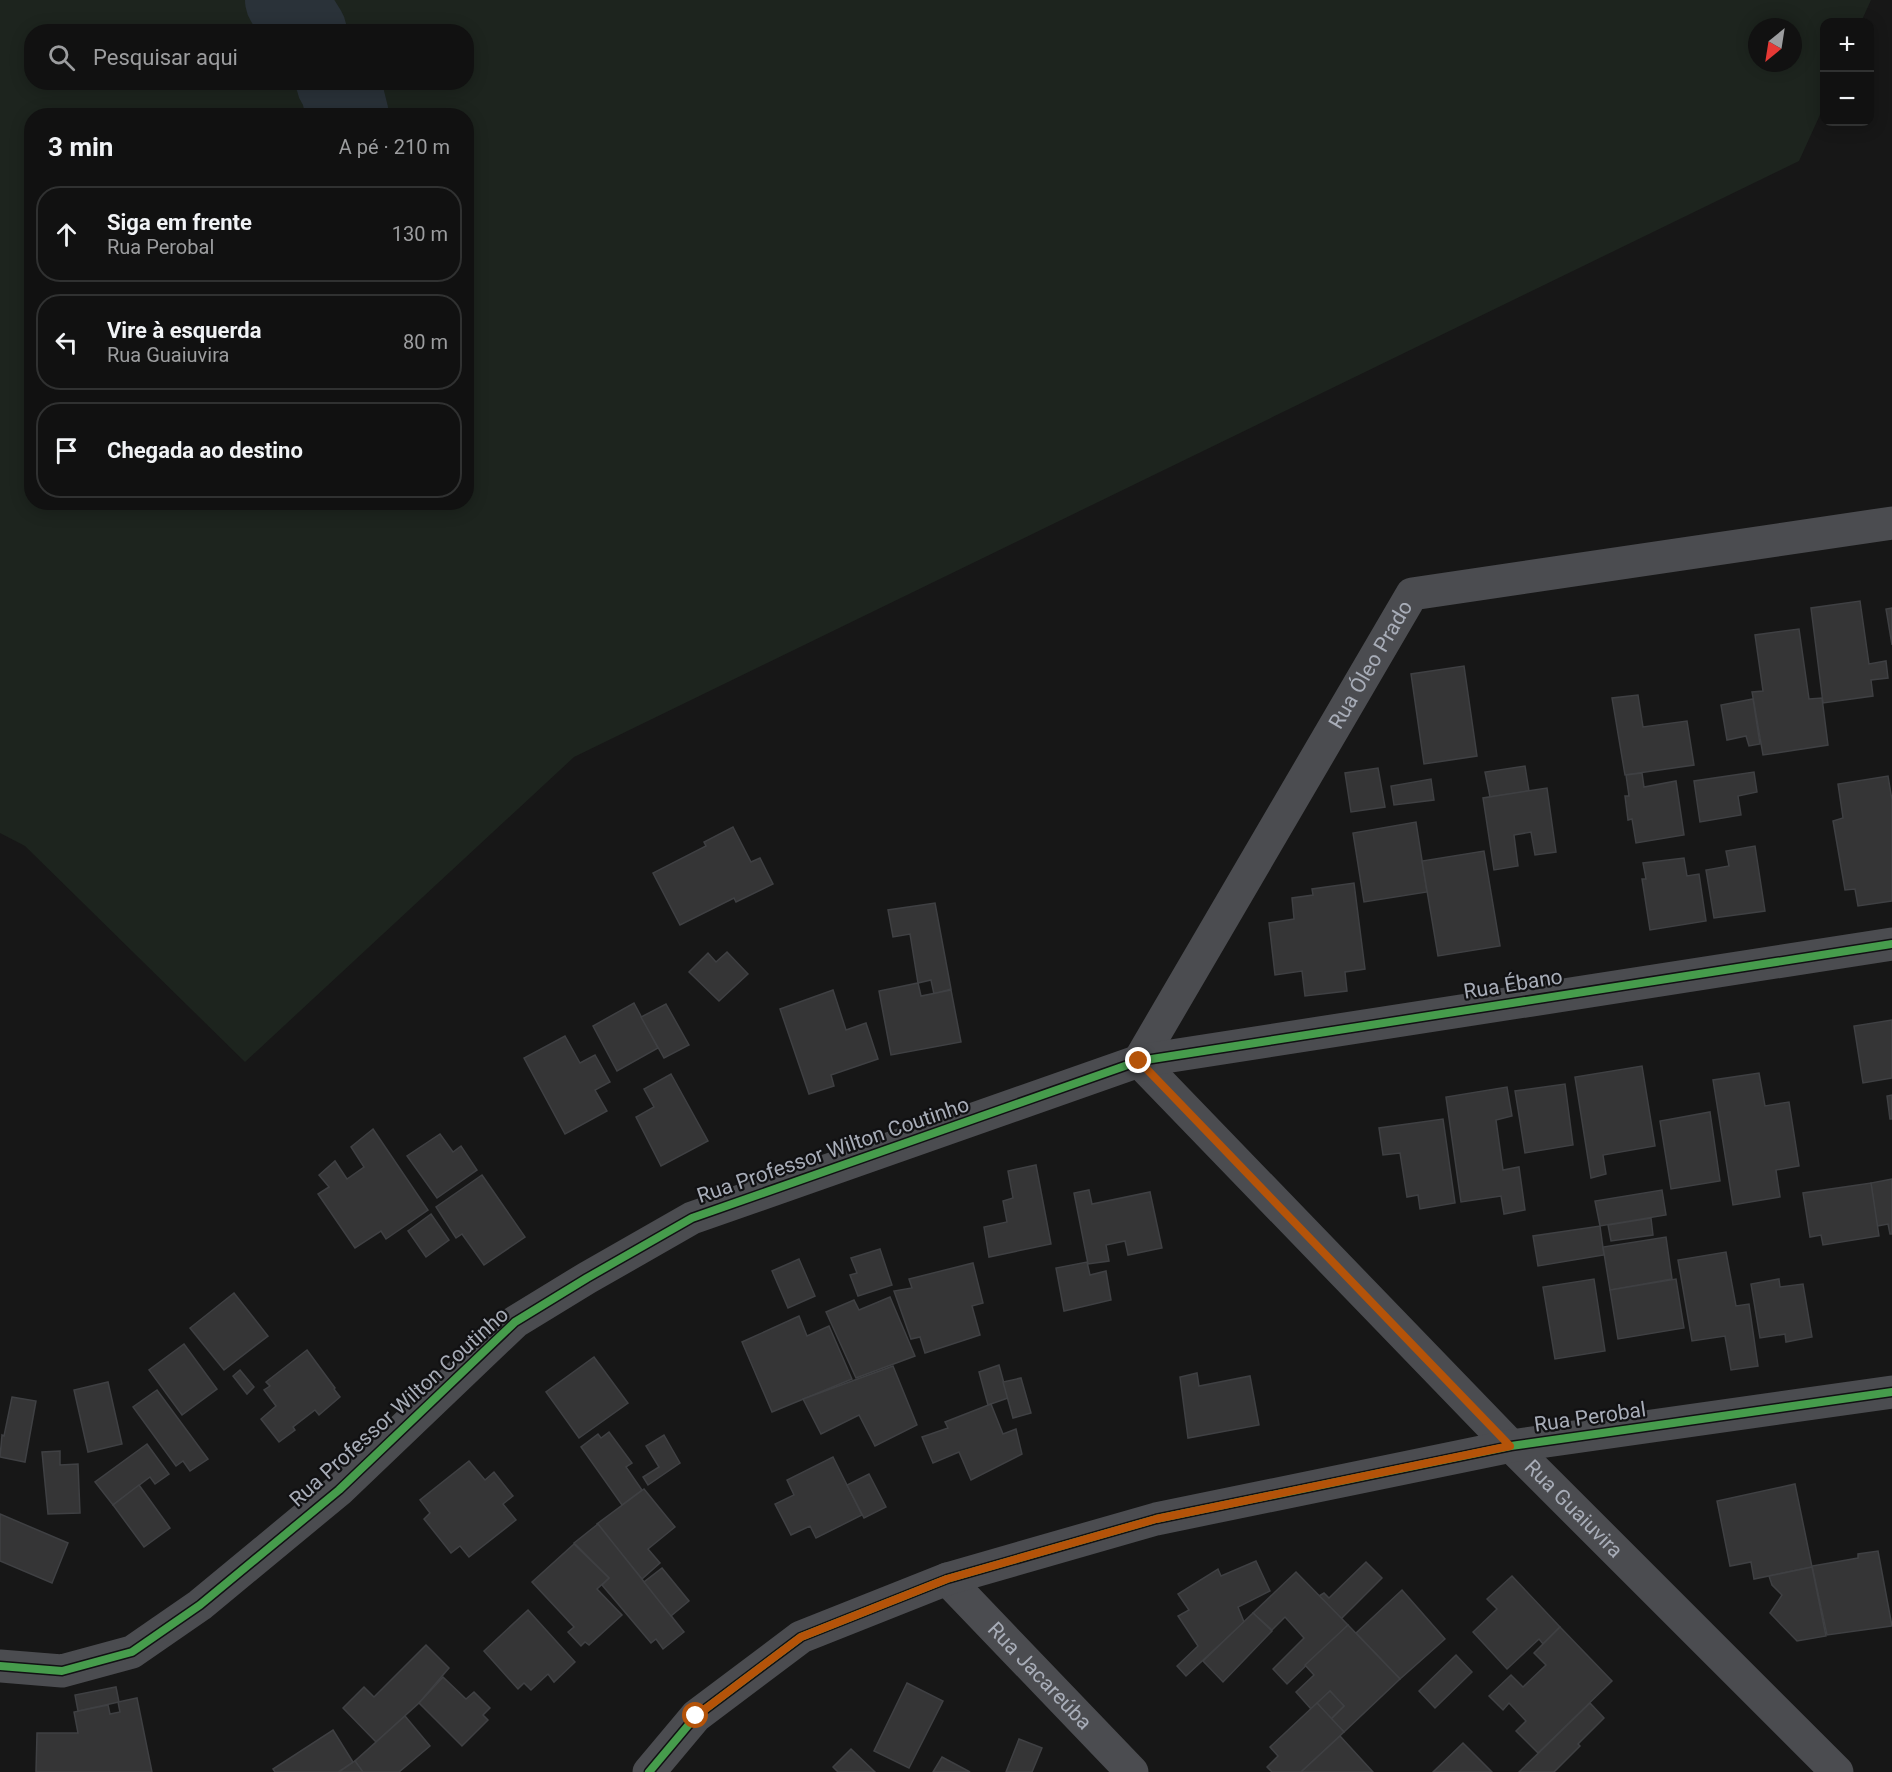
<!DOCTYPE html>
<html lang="pt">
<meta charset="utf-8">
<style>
body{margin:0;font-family:Roboto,sans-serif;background:#1e1f1f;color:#f1f3f6}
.controls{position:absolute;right:18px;top:18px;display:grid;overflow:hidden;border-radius:12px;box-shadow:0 3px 15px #0003}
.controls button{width:54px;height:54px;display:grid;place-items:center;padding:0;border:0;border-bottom:2px solid #303131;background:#111;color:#f1f3f6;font:30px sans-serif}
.compass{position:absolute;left:1748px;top:18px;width:54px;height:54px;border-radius:50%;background:#111;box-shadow:0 3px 15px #0003;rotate:210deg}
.stop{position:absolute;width:18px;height:18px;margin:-14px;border:4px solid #b45309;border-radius:50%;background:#fff}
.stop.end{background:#b45309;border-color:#fff;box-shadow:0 2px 6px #0008}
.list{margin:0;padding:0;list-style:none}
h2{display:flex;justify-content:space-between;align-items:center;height:78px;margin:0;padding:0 24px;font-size:26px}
h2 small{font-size:20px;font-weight:400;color:#9c9d9f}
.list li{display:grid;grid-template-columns:39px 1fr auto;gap:18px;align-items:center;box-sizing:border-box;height:96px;margin:0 12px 12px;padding:0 12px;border:2px solid #303131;border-radius:24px}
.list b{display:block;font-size:22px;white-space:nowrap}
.list p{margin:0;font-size:20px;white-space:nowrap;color:#9c9d9f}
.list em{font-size:20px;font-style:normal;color:#9c9d9f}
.icon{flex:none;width:33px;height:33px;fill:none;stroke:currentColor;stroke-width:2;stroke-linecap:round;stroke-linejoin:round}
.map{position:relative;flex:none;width:1892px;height:1772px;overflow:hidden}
.search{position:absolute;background:#111;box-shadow:0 3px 15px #0003;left:24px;top:24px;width:450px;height:66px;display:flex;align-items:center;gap:15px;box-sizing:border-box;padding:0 21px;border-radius:24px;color:#9c9d9f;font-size:22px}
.panel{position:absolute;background:#111;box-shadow:0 3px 15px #0003;left:24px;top:108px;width:450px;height:402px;border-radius:24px}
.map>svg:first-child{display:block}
.green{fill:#1d241e;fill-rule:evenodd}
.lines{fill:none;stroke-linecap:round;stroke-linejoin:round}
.river{stroke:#2a3239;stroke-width:82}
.building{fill:#353536;stroke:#3f4043;stroke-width:1.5}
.minor{stroke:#4b4c50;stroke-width:33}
.cycleway-casing{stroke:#111113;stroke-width:11}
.cycleway{stroke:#469c4c;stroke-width:8}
.route{stroke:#b45309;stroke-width:8}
.labels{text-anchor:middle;stroke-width:4.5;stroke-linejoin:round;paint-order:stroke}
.street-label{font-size:21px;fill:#a8adb8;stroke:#111113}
</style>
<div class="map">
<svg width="1892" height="1772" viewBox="0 0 1892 1772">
<rect width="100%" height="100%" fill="#171717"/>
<path class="green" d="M 0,0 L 1871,0 L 1861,22 L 1824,22 L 1824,106 L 1799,161 L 574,757 L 245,1062 L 25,846 L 0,833 ZM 1757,27 L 1793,27 L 1793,63 L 1757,63 ZM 32,32 L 466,32 L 466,82 L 32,82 ZM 32,116 L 466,116 L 466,502 L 32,502 Z"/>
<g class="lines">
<g class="river">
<path d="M 286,0 L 306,32"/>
<path d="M 337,82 L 341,88 L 348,116"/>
</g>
</g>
<g class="building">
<path d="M 1860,601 L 1869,664 L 1886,661 L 1888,678 L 1871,680 L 1873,696 L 1823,703 L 1811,608 Z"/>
<path d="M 1892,608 L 1892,645 L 1886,609 Z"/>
<path d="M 1799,629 L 1809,699 L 1822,698 L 1828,745 L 1763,755 L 1752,692 L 1763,691 L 1755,635 Z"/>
<path d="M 1464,666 L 1477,756 L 1424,764 L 1411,674 Z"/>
<path d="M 1638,695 L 1643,727 L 1687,721 L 1694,765 L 1625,775 L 1612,698 Z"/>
<path d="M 1753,699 L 1760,744 L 1749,746 L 1746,736 L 1727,740 L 1721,705 Z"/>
<path d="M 1525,766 L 1529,791 L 1490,797 L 1485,772 Z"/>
<path d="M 1378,768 L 1385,807 L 1351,812 L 1345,773 Z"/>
<path d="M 1754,772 L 1757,792 L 1738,796 L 1741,815 L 1700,822 L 1694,781 Z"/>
<path d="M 1642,773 L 1644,787 L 1676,781 L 1684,835 L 1636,843 L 1632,819 L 1628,820 L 1625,796 L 1629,796 L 1626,775 Z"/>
<path d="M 1888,776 L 1892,800 L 1892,901 L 1858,906 L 1855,889 L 1845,890 L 1833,821 L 1843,818 L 1838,784 Z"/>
<path d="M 1431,779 L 1434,800 L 1394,805 L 1391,786 Z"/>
<path d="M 1547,788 L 1556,852 L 1535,855 L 1531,832 L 1514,835 L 1518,866 L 1494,870 L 1483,798 Z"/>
<path d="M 1416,822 L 1427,892 L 1364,902 L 1353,833 Z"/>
<path d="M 733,827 L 751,862 L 760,858 L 773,884 L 736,902 L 734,898 L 680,925 L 653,873 L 706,846 L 704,842 Z"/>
<path d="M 1755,846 L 1765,911 L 1714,918 L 1706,870 L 1729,866 L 1726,851 Z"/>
<path d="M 1484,851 L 1500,946 L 1438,956 L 1422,861 Z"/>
<path d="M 1684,858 L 1687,876 L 1699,874 L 1706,921 L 1650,930 L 1642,879 L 1646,879 L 1643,863 Z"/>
<path d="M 1354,883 L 1365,969 L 1345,972 L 1347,991 L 1305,996 L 1302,971 L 1275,975 L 1269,923 L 1294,919 L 1292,898 L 1313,895 L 1312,889 Z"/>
<path d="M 935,903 L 951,989 L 934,994 L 931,980 L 918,983 L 910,934 L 893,937 L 888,910 Z"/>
<path d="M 727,952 L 748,974 L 719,1001 L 689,972 L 708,953 L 716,962 Z"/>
<path d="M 918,983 L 921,996 L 951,990 L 961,1042 L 891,1055 L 879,991 Z"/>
<path d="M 833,990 L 846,1030 L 866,1023 L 878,1059 L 831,1075 L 834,1086 L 809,1094 L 780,1009 Z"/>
<path d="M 634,1003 L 658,1048 L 617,1071 L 593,1026 Z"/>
<path d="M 666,1004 L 689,1045 L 664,1058 L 641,1017 Z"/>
<path d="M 1892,1020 L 1892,1078 L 1863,1083 L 1854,1026 Z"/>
<path d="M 565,1036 L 580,1063 L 595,1055 L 610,1082 L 595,1090 L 607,1111 L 565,1134 L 524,1058 Z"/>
<path d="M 1642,1066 L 1655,1146 L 1603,1155 L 1606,1174 L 1591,1178 L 1575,1077 Z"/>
<path d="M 1759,1073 L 1765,1106 L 1789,1102 L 1799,1166 L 1776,1170 L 1780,1197 L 1733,1205 L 1713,1080 Z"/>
<path d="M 671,1074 L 708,1141 L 661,1166 L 636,1117 L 654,1107 L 644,1089 Z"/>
<path d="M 1565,1084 L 1573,1145 L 1525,1153 L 1515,1091 Z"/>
<path d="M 1507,1087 L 1512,1116 L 1496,1120 L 1503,1170 L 1519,1167 L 1525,1210 L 1504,1214 L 1501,1196 L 1461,1202 L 1446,1097 Z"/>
<path d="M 1892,1095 L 1892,1119 L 1890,1119 L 1887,1096 Z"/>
<path d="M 1710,1112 L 1720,1181 L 1671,1189 L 1660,1121 Z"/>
<path d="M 1443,1119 L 1455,1203 L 1420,1209 L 1418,1195 L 1407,1197 L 1400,1153 L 1383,1155 L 1379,1128 Z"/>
<path d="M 373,1129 L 428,1210 L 386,1239 L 381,1231 L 355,1248 L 318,1194 L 329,1187 L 319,1175 L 335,1161 L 347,1179 L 364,1167 L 351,1147 Z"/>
<path d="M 440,1134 L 453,1152 L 461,1146 L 477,1170 L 437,1198 L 407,1156 Z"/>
<path d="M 1036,1165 L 1051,1244 L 989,1257 L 984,1227 L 1007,1222 L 1003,1201 L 1013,1198 L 1008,1171 Z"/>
<path d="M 482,1175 L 525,1237 L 484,1265 L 462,1234 L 456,1238 L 436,1207 Z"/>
<path d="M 1892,1179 L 1892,1234 L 1890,1234 L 1888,1224 L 1877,1226 L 1871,1183 Z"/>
<path d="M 1871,1183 L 1879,1236 L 1823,1245 L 1821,1235 L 1810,1237 L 1803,1193 Z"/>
<path d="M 1089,1190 L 1092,1204 L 1150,1192 L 1162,1248 L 1128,1255 L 1125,1241 L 1106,1245 L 1109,1261 L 1088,1264 L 1074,1193 Z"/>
<path d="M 1662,1190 L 1666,1215 L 1600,1226 L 1595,1201 Z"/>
<path d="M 431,1214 L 449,1240 L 426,1257 L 408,1231 Z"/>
<path d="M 1651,1218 L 1653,1235 L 1611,1241 L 1608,1225 Z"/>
<path d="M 1600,1226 L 1604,1255 L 1538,1266 L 1533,1236 Z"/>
<path d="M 1666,1237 L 1672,1279 L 1610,1290 L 1603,1247 Z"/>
<path d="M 880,1249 L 892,1285 L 858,1296 L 850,1275 L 857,1273 L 851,1258 Z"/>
<path d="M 1726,1252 L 1736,1306 L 1749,1304 L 1758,1366 L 1731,1370 L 1725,1336 L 1692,1341 L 1678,1260 Z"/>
<path d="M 799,1259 L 815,1296 L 788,1308 L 772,1271 Z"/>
<path d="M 1087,1262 L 1090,1275 L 1106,1271 L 1111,1300 L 1064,1311 L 1056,1268 Z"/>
<path d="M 973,1263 L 983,1303 L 972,1306 L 980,1335 L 925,1353 L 920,1337 L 911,1339 L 894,1291 L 912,1288 L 909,1279 Z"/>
<path d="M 1594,1279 L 1605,1351 L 1555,1359 L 1543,1287 Z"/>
<path d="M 1676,1279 L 1684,1328 L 1618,1339 L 1610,1290 Z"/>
<path d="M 1779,1279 L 1780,1287 L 1803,1284 L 1812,1337 L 1786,1342 L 1785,1334 L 1760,1338 L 1751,1284 Z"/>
<path d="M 234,1293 L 268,1336 L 224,1370 L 190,1328 Z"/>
<path d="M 890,1297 L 915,1356 L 856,1378 L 826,1312 L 854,1300 L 859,1310 Z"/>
<path d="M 799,1316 L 807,1336 L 829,1326 L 852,1379 L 772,1412 L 742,1342 Z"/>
<path d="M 184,1344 L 217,1389 L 182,1415 L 149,1370 Z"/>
<path d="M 307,1350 L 335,1388 L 334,1389 L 340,1397 L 319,1415 L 315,1410 L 293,1427 L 295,1430 L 279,1442 L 261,1419 L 276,1406 L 264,1390 L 270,1386 L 266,1382 Z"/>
<path d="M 594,1357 L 628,1403 L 579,1438 L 546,1392 Z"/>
<path d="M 999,1365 L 1008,1398 L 988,1405 L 979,1372 Z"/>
<path d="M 893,1366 L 917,1425 L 875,1446 L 859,1415 L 821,1434 L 803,1399 Z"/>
<path d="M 240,1370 L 254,1387 L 247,1394 L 233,1376 Z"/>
<path d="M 1197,1373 L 1199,1386 L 1250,1376 L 1259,1425 L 1188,1438 L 1180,1377 Z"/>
<path d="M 1021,1378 L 1031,1413 L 1013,1418 L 1003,1382 Z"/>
<path d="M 108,1382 L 122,1444 L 88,1452 L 74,1390 Z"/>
<path d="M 157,1390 L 208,1459 L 190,1471 L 183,1461 L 176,1466 L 133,1407 Z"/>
<path d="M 12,1397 L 36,1401 L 25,1462 L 0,1457 L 2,1435 L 4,1436 Z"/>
<path d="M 991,1404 L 1003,1434 L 1016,1429 L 1022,1454 L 971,1480 L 959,1452 L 933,1463 L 922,1437 L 948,1428 L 945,1422 Z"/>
<path d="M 609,1432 L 632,1463 L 626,1467 L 642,1490 L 622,1505 L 581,1447 L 598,1434 L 601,1438 Z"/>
<path d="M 664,1435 L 680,1463 L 648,1485 L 643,1477 L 659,1467 L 646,1446 Z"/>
<path d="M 147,1444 L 169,1474 L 155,1484 L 150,1477 L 113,1505 L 95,1482 Z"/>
<path d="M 60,1451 L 60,1465 L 78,1464 L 80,1513 L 48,1514 L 42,1452 Z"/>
<path d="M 833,1457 L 862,1515 L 816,1538 L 810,1526 L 791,1535 L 775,1504 L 794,1495 L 787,1480 Z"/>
<path d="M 469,1461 L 485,1480 L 494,1472 L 513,1496 L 503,1504 L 516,1520 L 469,1557 L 460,1546 L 451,1553 L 424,1519 L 430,1513 L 420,1500 Z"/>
<path d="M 869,1474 L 886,1507 L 864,1518 L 847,1485 Z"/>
<path d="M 1795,1484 L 1812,1567 L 1754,1579 L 1751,1562 L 1730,1566 L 1717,1501 Z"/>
<path d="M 139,1485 L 170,1528 L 144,1547 L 113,1505 Z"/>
<path d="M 644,1489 L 675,1527 L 648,1549 L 660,1563 L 642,1579 L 597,1524 Z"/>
<path d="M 0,1514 L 68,1543 L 52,1583 L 0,1561 Z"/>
<path d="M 598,1524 L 684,1632 L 663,1649 L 656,1639 L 651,1643 L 602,1585 L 609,1578 L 574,1543 Z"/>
<path d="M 574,1544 L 609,1578 L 597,1589 L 622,1615 L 589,1645 L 585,1642 L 581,1646 L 568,1632 L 574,1627 L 532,1582 Z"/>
<path d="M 1878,1551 L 1892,1626 L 1827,1635 L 1812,1566 L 1858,1558 L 1858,1554 Z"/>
<path d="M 1256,1561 L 1270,1591 L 1238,1607 L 1244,1622 L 1186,1676 L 1177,1666 L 1198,1646 L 1178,1616 L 1189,1610 L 1178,1594 L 1218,1569 L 1221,1576 Z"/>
<path d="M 1366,1562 L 1382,1578 L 1341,1619 L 1319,1596 L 1324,1593 L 1329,1598 Z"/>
<path d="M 1812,1567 L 1826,1636 L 1797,1641 L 1770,1613 L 1782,1595 L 1772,1585 L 1769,1576 Z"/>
<path d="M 662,1568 L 689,1601 L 671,1616 L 644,1582 Z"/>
<path d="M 1296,1572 L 1348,1625 L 1287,1684 L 1273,1669 L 1304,1638 L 1285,1617 L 1272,1630 L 1253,1613 Z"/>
<path d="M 1512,1576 L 1560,1627 L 1543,1644 L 1539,1639 L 1507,1669 L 1473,1632 L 1497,1609 L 1487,1599 Z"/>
<path d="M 1402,1590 L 1445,1639 L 1400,1679 L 1356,1633 Z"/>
<path d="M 528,1610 L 575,1662 L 554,1682 L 548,1674 L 531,1690 L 524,1683 L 518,1689 L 484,1651 Z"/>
<path d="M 1253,1613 L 1272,1631 L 1223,1682 L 1203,1661 Z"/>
<path d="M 1348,1625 L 1400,1679 L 1344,1732 L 1331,1719 L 1344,1706 L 1330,1691 L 1311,1709 L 1296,1692 L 1314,1675 L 1305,1665 Z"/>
<path d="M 1560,1627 L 1612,1681 L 1538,1753 L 1516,1731 L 1526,1721 L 1509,1703 L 1503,1710 L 1489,1696 L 1511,1675 L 1523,1687 L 1546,1665 L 1534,1653 Z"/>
<path d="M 426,1645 L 449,1668 L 419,1703 L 376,1742 L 343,1708 L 364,1687 L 374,1697 Z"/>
<path d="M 1456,1655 L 1472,1672 L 1435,1708 L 1419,1691 Z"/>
<path d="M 443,1677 L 466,1699 L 474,1692 L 490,1708 L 483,1715 L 488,1720 L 462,1746 L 419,1703 Z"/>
<path d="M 907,1683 L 943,1701 L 909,1768 L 874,1751 Z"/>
<path d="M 116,1687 L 119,1702 L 78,1711 L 75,1695 Z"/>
<path d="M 1330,1691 L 1344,1706 L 1331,1719 L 1317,1703 Z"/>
<path d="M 137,1698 L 152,1772 L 36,1772 L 37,1733 L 78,1733 L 74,1712 L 108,1705 L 110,1714 L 120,1712 L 118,1702 Z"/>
<path d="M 1317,1703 L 1344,1732 L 1301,1772 L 1272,1772 L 1267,1767 L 1278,1756 L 1270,1747 Z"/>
<path d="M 1590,1703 L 1604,1718 L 1578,1744 L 1580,1746 L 1554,1772 L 1519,1772 Z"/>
<path d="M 405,1716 L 430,1746 L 399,1772 L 362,1772 L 355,1761 Z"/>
<path d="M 333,1730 L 353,1762 L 338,1772 L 275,1772 L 273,1769 Z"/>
<path d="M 1340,1736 L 1373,1772 L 1301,1772 Z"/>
<path d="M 1019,1739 L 1042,1748 L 1032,1772 L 1006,1772 Z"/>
<path d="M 1463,1743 L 1492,1772 L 1433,1772 Z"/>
<path d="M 851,1749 L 875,1772 L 838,1772 L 833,1767 Z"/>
<path d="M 942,1757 L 970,1772 L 933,1772 Z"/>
<path d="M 355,1761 L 363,1772 L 339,1772 Z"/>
</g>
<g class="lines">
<g class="minor">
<path id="s1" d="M 1139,1061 L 1412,594 L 1892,523"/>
<path id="s2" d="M 1139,1061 L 1511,1446 L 1837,1772"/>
<path id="s3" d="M 947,1579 L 1132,1772"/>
<path d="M 0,1666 L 62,1671 L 132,1652 L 200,1605 L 339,1490 L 515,1322 L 587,1278 L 692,1218 L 1139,1061 L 1892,944"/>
<path d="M 649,1772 L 696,1716 L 801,1637 L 947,1579 L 1156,1519 L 1511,1446 L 1892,1392"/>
</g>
<g class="cycleway-casing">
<g id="cycleway">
<path d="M 0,1666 L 62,1671 L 132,1652 L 200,1605 L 339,1490 L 515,1322 L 587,1278 L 692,1218 L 1139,1061 L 1892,944"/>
<path d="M 649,1772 L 696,1716 L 801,1637 L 947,1579 L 1156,1519 L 1511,1446 L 1892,1392"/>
</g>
</g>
<use href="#cycleway" class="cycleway"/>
</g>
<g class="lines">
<path class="route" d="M 696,1716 L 801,1637 L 947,1579 L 1156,1519 L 1510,1446 L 1139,1061"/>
</g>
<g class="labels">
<g class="street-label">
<text dy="7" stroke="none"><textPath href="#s1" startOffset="459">Rua Óleo Prado</textPath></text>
<text transform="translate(1513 984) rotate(-9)" y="7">Rua Ébano</text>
<text transform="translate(833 1150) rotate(-19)" y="7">Rua Professor Wilton Coutinho</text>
<text transform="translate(399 1407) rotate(-42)" y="7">Rua Professor Wilton Coutinho</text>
<text transform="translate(1590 1417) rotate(-8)" y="7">Rua Perobal</text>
<text dy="7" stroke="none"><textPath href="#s2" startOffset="624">Rua Guaiuvira</textPath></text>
<text dy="7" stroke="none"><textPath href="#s3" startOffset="134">Rua Jacareúba</textPath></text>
</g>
</g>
</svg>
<div class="controls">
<button>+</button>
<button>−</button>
</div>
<svg class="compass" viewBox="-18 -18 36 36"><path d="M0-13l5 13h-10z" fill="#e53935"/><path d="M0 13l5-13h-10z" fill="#9c9d9f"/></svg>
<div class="stop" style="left:696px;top:1716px"></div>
<div class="stop end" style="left:1139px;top:1061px"></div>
<div class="search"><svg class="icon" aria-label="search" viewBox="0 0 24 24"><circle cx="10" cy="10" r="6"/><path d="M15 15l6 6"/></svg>Pesquisar aqui</div>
<section class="panel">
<h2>3 min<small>A pé · 210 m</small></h2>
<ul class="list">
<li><svg class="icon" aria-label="ahead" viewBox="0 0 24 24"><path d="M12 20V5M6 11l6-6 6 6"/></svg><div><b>Siga em frente</b><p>Rua Perobal</p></div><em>130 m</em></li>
<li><svg class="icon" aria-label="left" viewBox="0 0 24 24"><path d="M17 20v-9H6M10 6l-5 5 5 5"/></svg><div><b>Vire à esquerda</b><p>Rua Guaiuvira</p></div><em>80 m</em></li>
<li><svg class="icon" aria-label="arrive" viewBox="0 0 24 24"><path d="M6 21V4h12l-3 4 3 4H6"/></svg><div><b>Chegada ao destino</b></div></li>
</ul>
</section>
</div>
